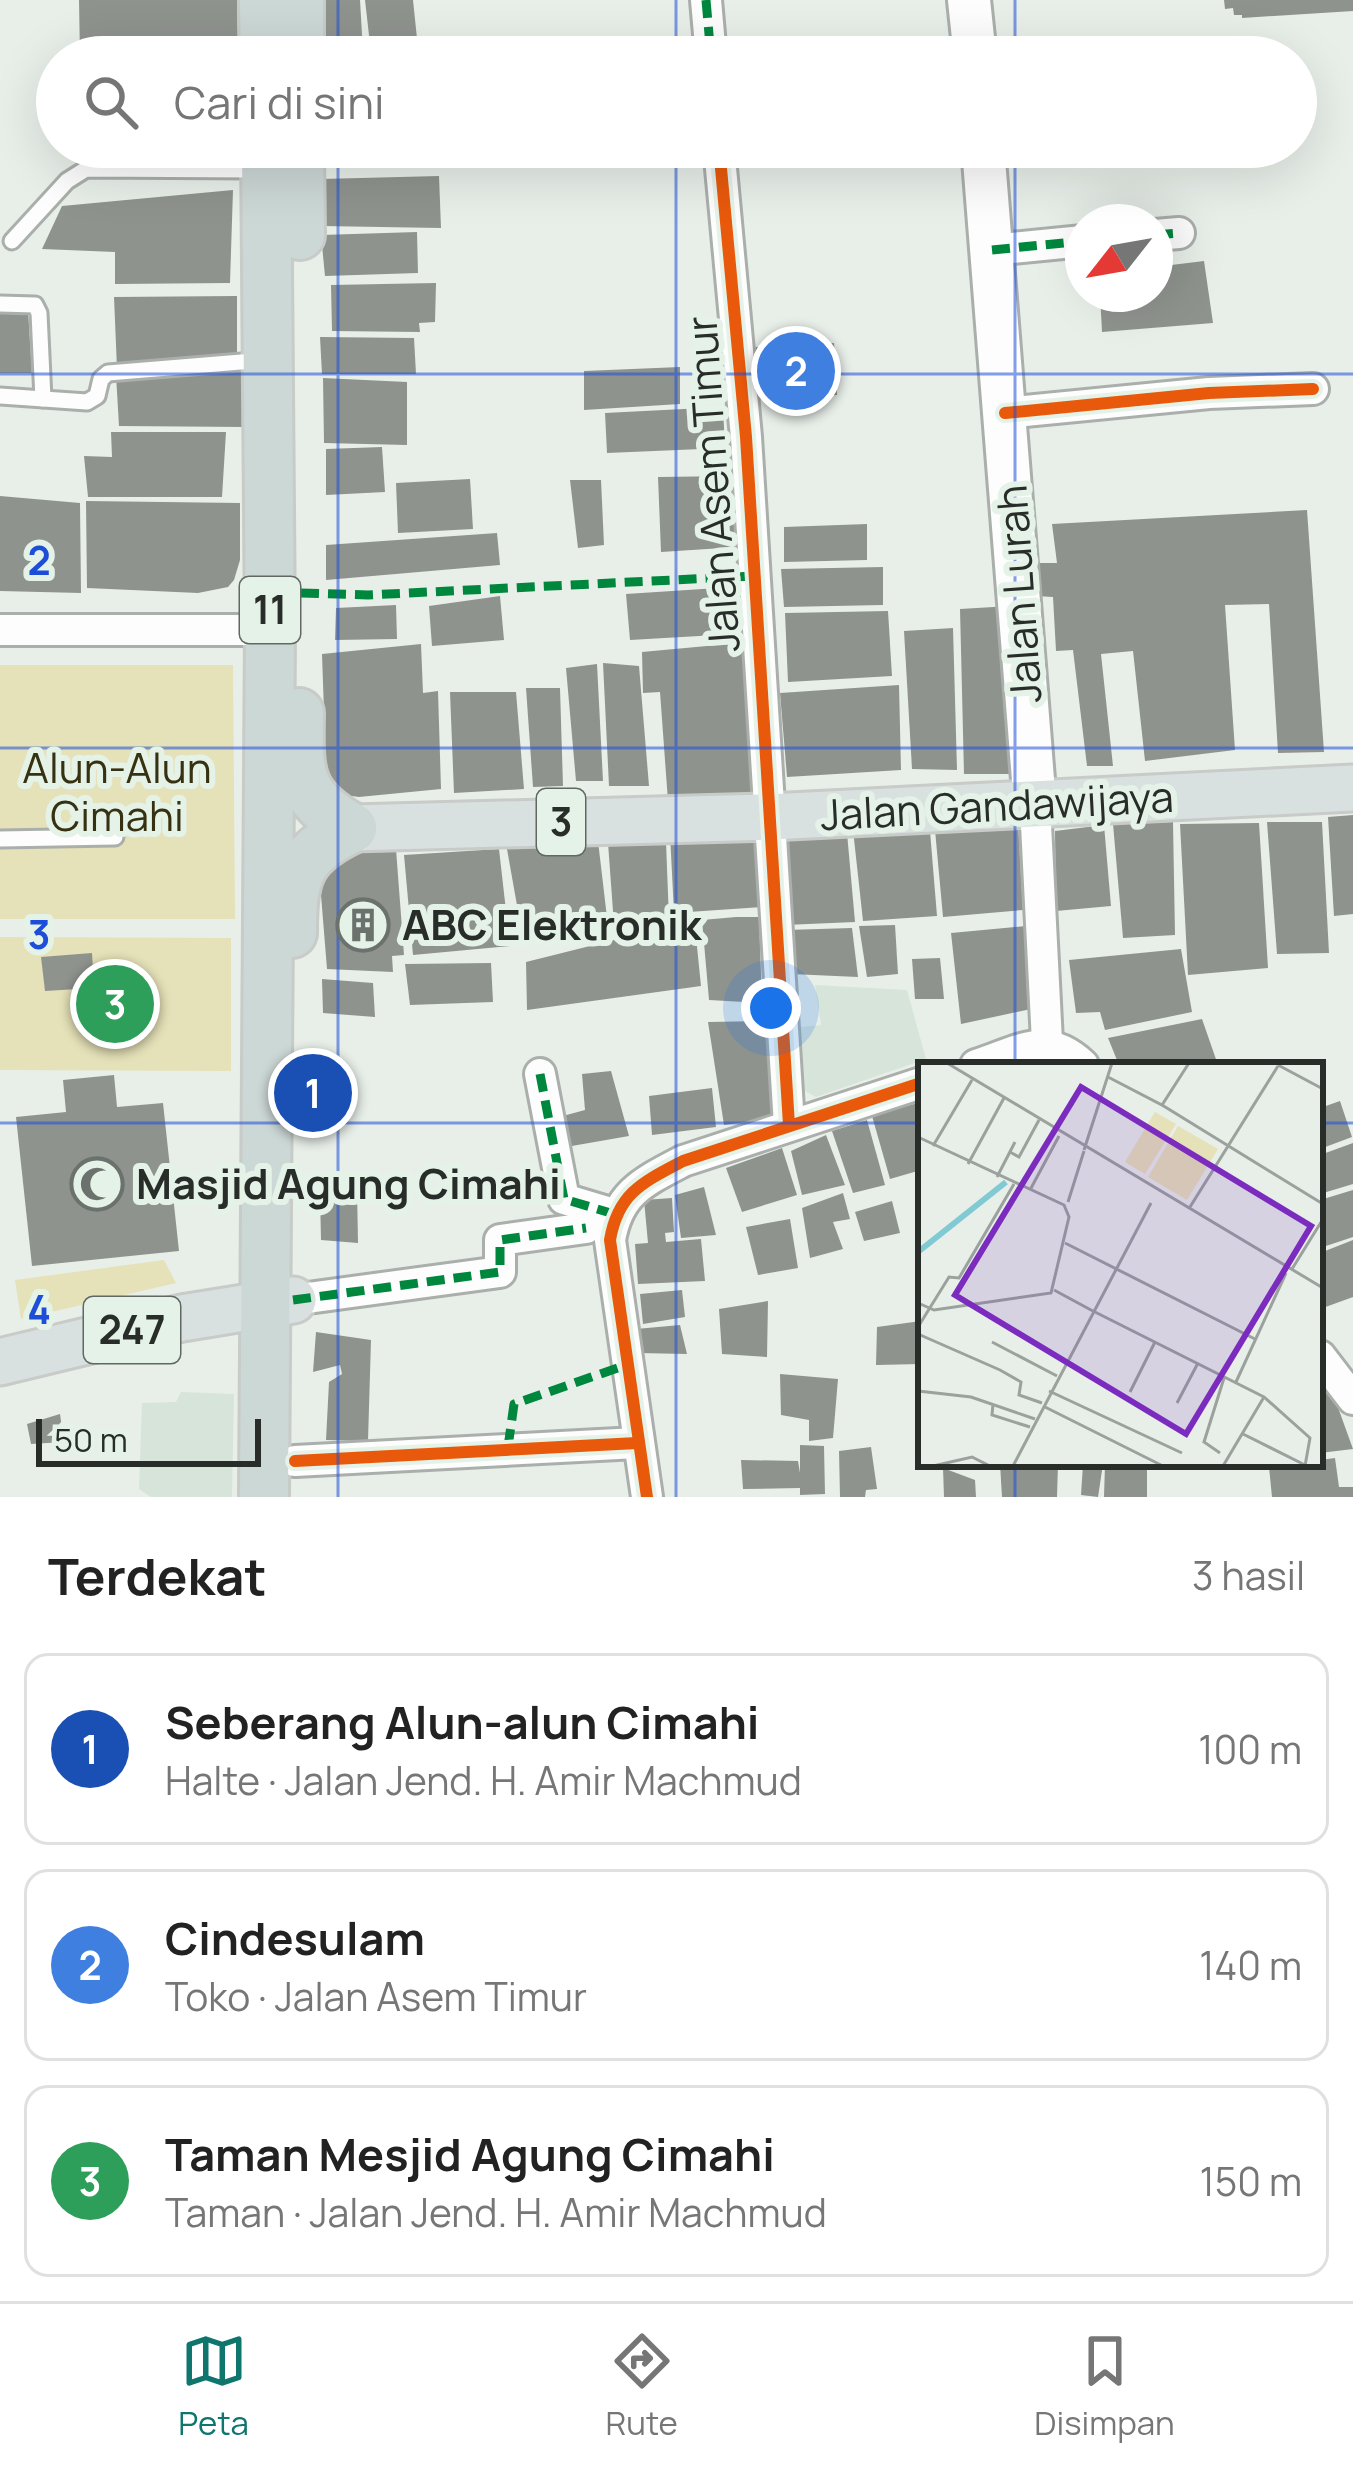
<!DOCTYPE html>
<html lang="id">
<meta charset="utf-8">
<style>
body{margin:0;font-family:Manrope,sans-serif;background:#f6f6f6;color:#222}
.compass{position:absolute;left:1065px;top:204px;width:108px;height:108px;border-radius:50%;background:#fff;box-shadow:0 12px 48px #0002;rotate:239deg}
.scale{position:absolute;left:36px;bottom:30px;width:225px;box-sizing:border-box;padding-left:12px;border:6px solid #282d2a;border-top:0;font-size:33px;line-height:42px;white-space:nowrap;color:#282d2a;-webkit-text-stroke:9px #e5f2e8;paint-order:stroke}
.you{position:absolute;left:771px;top:1008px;width:42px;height:42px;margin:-30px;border:9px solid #fff;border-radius:50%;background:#1a73e8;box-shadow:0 0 0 18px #1a73e833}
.badge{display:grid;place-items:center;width:78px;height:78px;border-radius:50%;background:#0f766e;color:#fff;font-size:39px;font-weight:700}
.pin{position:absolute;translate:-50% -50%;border:6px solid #fff;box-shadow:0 3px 12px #0006}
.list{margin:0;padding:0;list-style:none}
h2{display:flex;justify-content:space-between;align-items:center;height:156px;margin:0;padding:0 48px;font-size:51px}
h2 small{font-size:39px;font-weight:400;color:#767676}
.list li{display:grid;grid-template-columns:78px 1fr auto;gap:36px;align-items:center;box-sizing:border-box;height:192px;margin:0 24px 24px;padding:0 24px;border:3px solid #e0e0e0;border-radius:24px}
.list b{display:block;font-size:45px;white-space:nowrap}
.list p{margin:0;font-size:39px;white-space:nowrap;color:#767676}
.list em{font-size:39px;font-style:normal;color:#767676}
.icon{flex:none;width:66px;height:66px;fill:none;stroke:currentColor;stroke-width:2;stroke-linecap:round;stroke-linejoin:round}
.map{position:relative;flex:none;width:1353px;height:1497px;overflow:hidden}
.search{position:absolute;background:#fff;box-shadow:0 12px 48px #0002;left:36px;right:36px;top:36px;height:132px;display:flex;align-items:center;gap:30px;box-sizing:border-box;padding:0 42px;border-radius:66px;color:#767676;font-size:45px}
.sheet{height:804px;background:#fff}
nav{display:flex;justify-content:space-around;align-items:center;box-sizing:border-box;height:168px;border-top:3px solid #e0e0e0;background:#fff;font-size:33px;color:#767676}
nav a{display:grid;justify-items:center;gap:6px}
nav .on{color:#0f766e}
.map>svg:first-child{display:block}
.built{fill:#d7e4da}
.green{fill:#e5e1b8}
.building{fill:#8f938e}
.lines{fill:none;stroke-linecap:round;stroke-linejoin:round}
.service-casing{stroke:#aaafab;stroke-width:21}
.minor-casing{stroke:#aaafab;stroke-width:36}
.secondary-casing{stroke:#aaafab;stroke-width:48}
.primary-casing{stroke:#c8cbc8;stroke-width:51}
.trunk-casing{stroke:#c8cbc8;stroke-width:54}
.service{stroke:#fcfdfc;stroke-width:15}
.minor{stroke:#fcfdfc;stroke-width:30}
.secondary{stroke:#fcfdfc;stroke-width:42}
.primary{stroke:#d8e1e0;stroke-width:45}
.trunk{stroke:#ccd8d6;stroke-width:48}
.quiet{stroke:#00873e;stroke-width:9;stroke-dasharray:18 9;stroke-linecap:butt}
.cycleway-casing{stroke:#e5f2e8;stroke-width:20}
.cycleway{stroke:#e8590c;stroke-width:12}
.grid{fill:none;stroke:#1d4ed8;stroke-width:3;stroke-opacity:0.55}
.labels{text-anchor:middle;stroke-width:12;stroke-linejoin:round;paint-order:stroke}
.shield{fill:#e5f2e8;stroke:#616863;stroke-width:3}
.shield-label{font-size:39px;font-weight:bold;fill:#282d2a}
.street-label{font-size:42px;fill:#282d2a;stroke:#e5f2e8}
.park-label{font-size:42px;fill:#363110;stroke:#e5f2e8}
.poi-label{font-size:42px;font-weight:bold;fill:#282d2a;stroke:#e5f2e8;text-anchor:start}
.inset-river{fill:none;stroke:#82cad3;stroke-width:6}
.inset-road{fill:none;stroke:#9ba19d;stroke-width:3}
.view{fill:#7b2cbf;fill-opacity:0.15;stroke:#7b2cbf;stroke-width:6}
.inset-edge{fill:none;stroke:#282d2a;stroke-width:6}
.grid-label{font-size:39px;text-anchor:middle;font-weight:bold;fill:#1d4ed8;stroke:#e5f2e8;stroke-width:12;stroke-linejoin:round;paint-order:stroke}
</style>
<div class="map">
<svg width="1353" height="1497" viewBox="0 0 1353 1497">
<rect width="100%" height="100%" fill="#e8efe9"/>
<g class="built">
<path d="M 815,985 L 907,990 L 926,1059 L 816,1097 L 797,1087 L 792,1028 L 821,1025 Z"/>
<path d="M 181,1392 L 234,1394 L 232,1497 L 151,1497 L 139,1489 L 142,1403 L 176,1402 Z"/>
</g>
<g class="green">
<path d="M 0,665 L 233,665 L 235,919 L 0,919 Z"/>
<path d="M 0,937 L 231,938 L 231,1071 L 0,1070 Z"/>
<path d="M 164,1260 L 176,1283 L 21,1319 L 15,1280 Z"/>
</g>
<g class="building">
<path d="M 79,0 L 237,0 L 238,57 L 80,57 Z"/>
<path d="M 324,0 L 360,0 L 363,52 L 325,53 Z"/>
<path d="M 365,0 L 413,0 L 418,48 L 371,53 Z"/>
<path d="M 1224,0 L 1353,0 L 1353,11 L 1242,18 L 1242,15 L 1234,15 L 1233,8 L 1225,9 Z"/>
<path d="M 322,147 L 360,147 L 360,166 L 322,167 Z"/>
<path d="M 365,147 L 392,147 L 393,165 L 365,165 Z"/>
<path d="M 439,176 L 441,228 L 321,226 L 321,179 Z"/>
<path d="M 233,190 L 230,283 L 115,284 L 115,252 L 42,249 L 62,206 Z"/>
<path d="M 417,232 L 418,273 L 325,276 L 321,235 Z"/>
<path d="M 1204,261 L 1213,323 L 1102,332 L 1100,294 L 1155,294 L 1155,267 Z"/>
<path d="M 436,283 L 435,322 L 419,323 L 420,332 L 332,331 L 331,285 Z"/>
<path d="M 237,296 L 237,359 L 117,369 L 114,297 Z"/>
<path d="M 0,310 L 28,310 L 32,373 L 0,373 Z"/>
<path d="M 320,337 L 414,338 L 416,374 L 322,374 Z"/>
<path d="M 834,343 L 837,395 L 758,399 L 756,347 Z"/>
<path d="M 245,366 L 245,427 L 119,426 L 116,375 Z"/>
<path d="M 680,367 L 680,404 L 584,410 L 584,371 Z"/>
<path d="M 323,378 L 407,382 L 407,445 L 324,443 Z"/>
<path d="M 723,407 L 725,448 L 607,453 L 605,413 Z"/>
<path d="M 111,432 L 226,432 L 222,497 L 88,497 L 84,456 L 112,457 Z"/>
<path d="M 382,447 L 385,492 L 326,495 L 326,449 Z"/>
<path d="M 732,476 L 738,547 L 661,552 L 658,477 Z"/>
<path d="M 470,479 L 473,529 L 398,533 L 396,483 Z"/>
<path d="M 570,480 L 601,480 L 604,545 L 578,548 Z"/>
<path d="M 0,496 L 80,503 L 81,593 L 0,591 Z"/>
<path d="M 86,501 L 240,503 L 240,560 L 234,580 L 228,587 L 198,593 L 87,588 Z"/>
<path d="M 1307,510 L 1324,752 L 1278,753 L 1269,604 L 1225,605 L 1235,750 L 1145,761 L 1133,651 L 1101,654 L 1113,766 L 1087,766 L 1073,650 L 1056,651 L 1053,597 L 1035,596 L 1037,563 L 1057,563 L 1052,524 Z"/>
<path d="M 867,524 L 867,560 L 784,562 L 784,527 Z"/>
<path d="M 497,533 L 500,565 L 326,580 L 326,545 Z"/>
<path d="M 883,567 L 883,605 L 784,607 L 781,569 Z"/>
<path d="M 733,587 L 734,634 L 630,640 L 626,594 Z"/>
<path d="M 500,596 L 504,640 L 432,646 L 429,606 Z"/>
<path d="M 396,605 L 397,639 L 335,640 L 336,608 Z"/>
<path d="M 1010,606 L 1015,774 L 964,774 L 960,609 Z"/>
<path d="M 888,611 L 892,676 L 788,682 L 785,613 Z"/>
<path d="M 953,628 L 957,770 L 912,769 L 904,631 Z"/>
<path d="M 750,642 L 757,809 L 669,815 L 660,692 L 643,693 L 642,652 Z"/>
<path d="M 421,644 L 423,693 L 438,691 L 441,789 L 359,797 L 344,795 L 332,785 L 326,769 L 322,654 Z"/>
<path d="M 603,663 L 639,666 L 649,786 L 609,786 Z"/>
<path d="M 597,664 L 603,781 L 576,781 L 566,668 Z"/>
<path d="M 899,685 L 901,770 L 787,777 L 780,693 Z"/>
<path d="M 526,688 L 560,688 L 563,786 L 533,787 Z"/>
<path d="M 450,692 L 516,692 L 524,789 L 454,793 Z"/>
<path d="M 1353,815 L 1353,914 L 1334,916 L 1328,817 Z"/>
<path d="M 1018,822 L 1023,910 L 943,917 L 935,830 Z"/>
<path d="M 1173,822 L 1175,935 L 1123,938 L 1113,824 Z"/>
<path d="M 1267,822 L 1322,822 L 1329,953 L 1277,954 Z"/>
<path d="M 1259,823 L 1268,968 L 1188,975 L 1180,824 Z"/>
<path d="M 1104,825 L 1111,906 L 1056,911 L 1055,831 Z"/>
<path d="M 853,830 L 930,831 L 937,916 L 863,921 Z"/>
<path d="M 759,831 L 762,907 L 674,913 L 670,834 Z"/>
<path d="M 780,831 L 847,833 L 855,922 L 785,925 Z"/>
<path d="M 598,841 L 608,926 L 523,939 L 507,849 Z"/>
<path d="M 666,842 L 669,920 L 614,925 L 608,843 Z"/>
<path d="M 396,849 L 404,955 L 392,956 L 393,972 L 327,969 L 321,895 L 325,867 L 356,851 Z"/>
<path d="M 499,849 L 510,946 L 413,955 L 404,855 Z"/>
<path d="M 736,917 L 759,917 L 762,1003 L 709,1000 L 702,920 Z"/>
<path d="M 895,925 L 898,974 L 867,977 L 859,926 Z"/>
<path d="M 1026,926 L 1031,1009 L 961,1024 L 951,933 Z"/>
<path d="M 695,927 L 701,986 L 527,1010 L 526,962 L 654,930 Z"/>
<path d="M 852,928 L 858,977 L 791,974 L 786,930 Z"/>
<path d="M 1181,949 L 1192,1012 L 1105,1030 L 1100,1012 L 1076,1013 L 1069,960 Z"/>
<path d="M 92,953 L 94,988 L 45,991 L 41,957 Z"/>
<path d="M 940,958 L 944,999 L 915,999 L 912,959 Z"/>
<path d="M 491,963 L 493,1002 L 410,1005 L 405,964 Z"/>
<path d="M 322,979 L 373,983 L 375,1017 L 323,1013 Z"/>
<path d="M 1202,1019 L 1218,1065 L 1119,1065 L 1108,1038 Z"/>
<path d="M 770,1021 L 774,1118 L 724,1125 L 708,1022 Z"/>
<path d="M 611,1071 L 629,1136 L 566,1147 L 559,1117 L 585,1110 L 582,1074 Z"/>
<path d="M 114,1075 L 117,1107 L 163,1103 L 179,1251 L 32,1266 L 16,1117 L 66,1112 L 63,1080 Z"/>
<path d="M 712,1088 L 716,1127 L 652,1135 L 649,1096 Z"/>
<path d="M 1340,1101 L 1352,1137 L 1320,1149 L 1320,1108 Z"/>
<path d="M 921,1102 L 921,1170 L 890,1179 L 872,1116 Z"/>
<path d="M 867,1120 L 885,1185 L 853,1193 L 832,1131 Z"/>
<path d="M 826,1135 L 845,1185 L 802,1195 L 791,1151 Z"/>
<path d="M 1353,1143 L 1353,1184 L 1320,1194 L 1320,1155 Z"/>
<path d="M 782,1148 L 797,1195 L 742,1212 L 726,1168 Z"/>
<path d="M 704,1187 L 716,1235 L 681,1238 L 675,1195 Z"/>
<path d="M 357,1188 L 358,1243 L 321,1240 L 320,1195 Z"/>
<path d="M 1353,1190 L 1353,1237 L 1320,1248 L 1320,1200 Z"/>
<path d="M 843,1193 L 850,1219 L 833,1222 L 843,1249 L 810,1258 L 802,1208 Z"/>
<path d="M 672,1198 L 674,1232 L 665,1233 L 666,1242 L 701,1239 L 705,1281 L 638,1284 L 635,1244 L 648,1243 L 644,1200 Z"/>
<path d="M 892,1201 L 900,1233 L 864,1241 L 855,1212 Z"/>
<path d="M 790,1219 L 798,1268 L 758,1275 L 746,1227 Z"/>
<path d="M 1353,1240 L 1353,1297 L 1320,1309 L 1320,1253 Z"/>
<path d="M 682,1290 L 685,1317 L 643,1324 L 640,1294 Z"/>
<path d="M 768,1301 L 767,1357 L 722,1354 L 719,1309 Z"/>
<path d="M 921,1321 L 921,1364 L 876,1365 L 877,1327 Z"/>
<path d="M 680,1325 L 687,1354 L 638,1353 L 636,1329 Z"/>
<path d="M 316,1332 L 371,1340 L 368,1441 L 326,1440 L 329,1382 L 342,1374 L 340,1365 L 313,1372 Z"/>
<path d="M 780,1374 L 838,1379 L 833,1438 L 809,1441 L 809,1420 L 781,1415 Z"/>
<path d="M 1331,1388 L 1353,1449 L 1320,1453 L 1320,1390 Z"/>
<path d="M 60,1414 L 64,1442 L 31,1444 L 27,1424 Z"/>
<path d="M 800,1445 L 824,1446 L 825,1494 L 800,1495 L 800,1488 L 743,1489 L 741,1460 L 798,1461 L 800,1473 Z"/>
<path d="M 871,1447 L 877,1489 L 866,1490 L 865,1497 L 840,1497 L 839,1451 Z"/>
<path d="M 1335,1458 L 1339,1487 L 1353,1487 L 1353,1497 L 1272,1497 L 1269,1467 L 1320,1464 L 1320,1460 Z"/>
<path d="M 1000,1464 L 1058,1464 L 1057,1497 L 1002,1497 Z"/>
<path d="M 1083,1464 L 1103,1464 L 1098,1497 L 1081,1495 Z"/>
<path d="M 1105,1464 L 1147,1464 L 1147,1497 L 1104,1497 Z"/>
<path d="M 943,1468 L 975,1480 L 976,1497 L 944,1497 Z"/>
</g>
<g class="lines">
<g class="service-casing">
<g id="service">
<path d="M 12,241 L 67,181 L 86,169 L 263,170"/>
<path d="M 0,304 L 35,305 L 39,313 L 43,399"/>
<path d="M 0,396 L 87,402 L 97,396 L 101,379 L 108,373 L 264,360"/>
<path d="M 0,839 L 115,837"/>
</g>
</g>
<g class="minor-casing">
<g id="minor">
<path d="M 706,0 L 711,57"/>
<path d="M 719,147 L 746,437 L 789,1125"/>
<path d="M 1155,235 L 1179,233"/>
<path d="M 992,250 L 1083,241"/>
<path d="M 1005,413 L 1209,393 L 1313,389"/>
<path d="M 0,630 L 270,630"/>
<path d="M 1035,805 L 1047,1042"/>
<path d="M 976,1065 C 1020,1051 1046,1030 1083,1065"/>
<path d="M 540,1074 L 564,1199 L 614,1214"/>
<path d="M 293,1300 L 500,1272 L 500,1240 L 586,1228"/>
<path d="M 1320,1356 L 1353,1399"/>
<path d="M 295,1461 L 637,1443"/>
<path d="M 647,1497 L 610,1240 C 618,1193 643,1182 683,1161 L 921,1083"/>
</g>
</g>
<g class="secondary-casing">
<g id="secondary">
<path d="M 969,0 L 975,57"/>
<path d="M 983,147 L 1035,805"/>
</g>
</g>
<g class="primary-casing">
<g id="primary">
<path d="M 352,828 L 769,817 L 1353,788"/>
<path d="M 0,1362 L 182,1318 L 293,1300"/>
</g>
</g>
<g class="trunk-casing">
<g id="trunk">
<path d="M 264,0 L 265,57"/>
<path d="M 299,0 L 299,57"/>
<path d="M 299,147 L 300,235"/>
<path d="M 299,713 C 298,773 296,796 352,828"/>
<path d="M 292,933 C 292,875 298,854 352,828"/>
<path d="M 264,1497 L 270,630 L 266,147"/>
</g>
</g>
<use href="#service" class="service"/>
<use href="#minor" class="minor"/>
<use href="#secondary" class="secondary"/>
<use href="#primary" class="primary"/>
<use href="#trunk" class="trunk"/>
<g class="quiet">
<path d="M 706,0 L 711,57"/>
<path d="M 1155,235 L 1179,233"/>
<path d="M 992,250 L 1083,241"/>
<path d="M 301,593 L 368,595 L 754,576"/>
<path d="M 540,1074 L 564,1199 L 614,1214"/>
<path d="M 293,1300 L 500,1272 L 500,1240 L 586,1228"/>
<path d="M 508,1447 L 514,1404 L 626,1365"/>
</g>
<g class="cycleway-casing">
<g id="cycleway">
<path d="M 719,147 L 746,437 L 789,1125"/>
<path d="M 1005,413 L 1209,393 L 1313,389"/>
<path d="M 295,1461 L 637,1443"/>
<path d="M 647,1497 L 610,1240 C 618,1193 643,1182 683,1161 L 921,1083"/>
</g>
</g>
<use href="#cycleway" class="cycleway"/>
</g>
<path class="grid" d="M 338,0 L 338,57M 676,0 L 676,57M 1015,0 L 1015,57M 338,147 L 338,1497M 676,147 L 676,1497M 1015,147 L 1015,1065M 0,374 L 1353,374M 0,748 L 1353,748M 0,1123 L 921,1123M 1320,1123 L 1353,1123M 1015,1464 L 1015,1497"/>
<defs>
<g id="building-ring" transform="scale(2.7)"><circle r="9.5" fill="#e5f2e8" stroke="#6b716d" stroke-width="1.5"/><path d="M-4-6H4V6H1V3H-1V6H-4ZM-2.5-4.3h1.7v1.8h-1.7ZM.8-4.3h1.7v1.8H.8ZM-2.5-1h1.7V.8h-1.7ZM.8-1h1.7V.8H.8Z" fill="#6b716d"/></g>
<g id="mosque-ring" transform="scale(2.7)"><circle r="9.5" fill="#e5f2e8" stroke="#6b716d" stroke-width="1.5"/><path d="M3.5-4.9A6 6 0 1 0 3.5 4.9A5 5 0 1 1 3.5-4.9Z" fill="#6b716d"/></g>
</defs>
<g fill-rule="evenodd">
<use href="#building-ring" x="363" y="925"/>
<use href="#mosque-ring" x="97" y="1184"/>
</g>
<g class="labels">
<g class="shield">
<rect x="240" y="577" width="60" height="66" rx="9"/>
<rect x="537" y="789" width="48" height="66" rx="9"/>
<rect x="84" y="1297" width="96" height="66" rx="9"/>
</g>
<g class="shield-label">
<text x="270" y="624">11</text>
<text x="561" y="836">3</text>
<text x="132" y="1344">247</text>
</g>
<g class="street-label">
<text transform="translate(713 484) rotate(-94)" y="15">Jalan Asem Timur</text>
<text transform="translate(1019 594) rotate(-94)" y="15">Jalan Lurah</text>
<text transform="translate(997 806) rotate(-3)" y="15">Jalan Gandawijaya</text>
</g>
<g class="park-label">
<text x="117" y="783">Alun-Alun<tspan x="117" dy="48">Cimahi</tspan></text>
</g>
<g class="poi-label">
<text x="402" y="940">ABC Elektronik</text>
<text x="136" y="1199">Masjid Agung Cimahi</text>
</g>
</g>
<g transform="translate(918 1062)">
<rect width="405" height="405" fill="#e8efe9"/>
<path d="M 237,50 L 258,62 L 227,112 L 207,100 ZM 260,64 L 300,87 L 269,138 L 230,115 Z" fill="#e5e1b8"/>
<path class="inset-river" d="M 0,190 L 88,120"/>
<path class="inset-road" d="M 29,1 L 405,226M 360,3 L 405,27M 190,15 L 244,43 L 271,1M 244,43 L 405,142M 0,75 L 146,143 L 151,155 L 133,231 L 16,248 L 0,241M 15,84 L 54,18M 166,88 L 194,1M 92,90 L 101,95 L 121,58M 50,102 L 86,36M 79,115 L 97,80M 112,128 L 141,74M 150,140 L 166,89M 272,145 L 360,4M 147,181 L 337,277M 374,207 L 405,157M 136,228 L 173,248M 173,248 L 346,335 L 392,376 L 387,404M 0,265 L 31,215 L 41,216 L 96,122M 0,272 L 82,308 L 103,320 L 101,333 L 124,341M 74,280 L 139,314M 318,320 L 368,211M 0,329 L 53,335 L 117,357M 131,329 L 264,391M 212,330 L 237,280M 259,341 L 280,301M 75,342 L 74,353 L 112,365M 125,344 L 245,404M 325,372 L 387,403M 302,391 L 286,380 L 306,316M 15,404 L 54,395 L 72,404M 95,404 L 233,141M 305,404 L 346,335"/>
<path class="view" d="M 163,25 L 393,164 L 268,372 L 37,233 Z"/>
<rect width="405" height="405" class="inset-edge"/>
</g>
<g class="grid-label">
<text x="39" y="575">2</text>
<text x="39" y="949">3</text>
<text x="39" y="1324">4</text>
</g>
</svg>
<svg class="compass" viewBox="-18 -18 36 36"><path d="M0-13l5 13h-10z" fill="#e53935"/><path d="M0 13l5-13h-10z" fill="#767676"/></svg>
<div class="scale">50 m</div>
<div class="you"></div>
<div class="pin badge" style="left:313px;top:1093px;background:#1a4fb4">1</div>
<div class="pin badge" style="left:796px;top:371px;background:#3f7fe0">2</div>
<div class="pin badge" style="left:115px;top:1004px;background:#2e9e5b">3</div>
<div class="search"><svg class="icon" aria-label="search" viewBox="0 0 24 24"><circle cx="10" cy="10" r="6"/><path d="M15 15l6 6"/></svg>Cari di sini</div>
</div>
<section class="sheet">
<h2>Terdekat<small>3 hasil</small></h2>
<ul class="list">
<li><span class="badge" style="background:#1a4fb4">1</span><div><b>Seberang Alun-alun Cimahi</b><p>Halte · Jalan Jend. H. Amir Machmud</p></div><em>100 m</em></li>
<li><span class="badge" style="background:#3f7fe0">2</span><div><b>Cindesulam</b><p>Toko · Jalan Asem Timur</p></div><em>140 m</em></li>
<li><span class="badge" style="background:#2e9e5b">3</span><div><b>Taman Mesjid Agung Cimahi</b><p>Taman · Jalan Jend. H. Amir Machmud</p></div><em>150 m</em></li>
</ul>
</section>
<nav>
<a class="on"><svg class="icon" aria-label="map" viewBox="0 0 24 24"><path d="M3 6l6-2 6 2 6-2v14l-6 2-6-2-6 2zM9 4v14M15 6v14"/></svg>Peta</a>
<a><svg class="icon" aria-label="directions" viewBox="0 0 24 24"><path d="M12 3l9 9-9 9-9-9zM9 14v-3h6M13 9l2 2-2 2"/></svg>Rute</a>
<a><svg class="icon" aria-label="saved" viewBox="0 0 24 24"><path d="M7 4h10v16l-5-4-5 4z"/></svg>Disimpan</a>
</nav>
